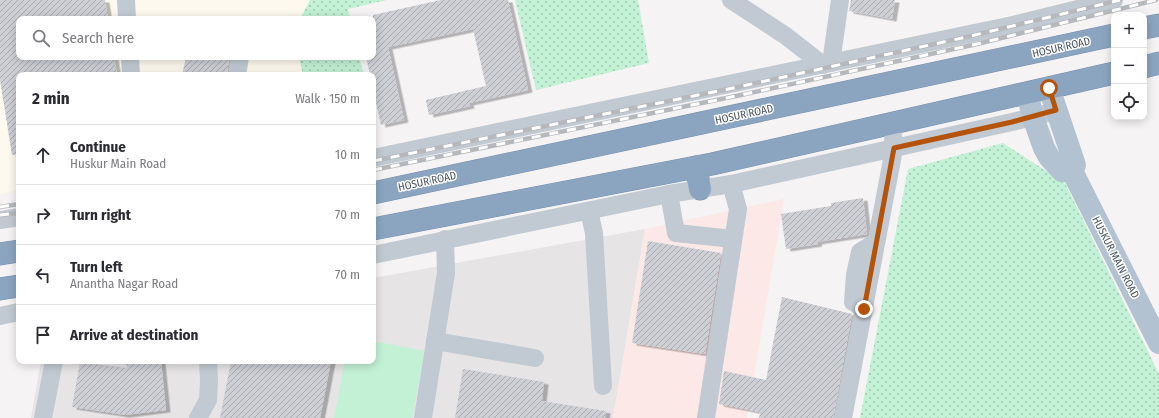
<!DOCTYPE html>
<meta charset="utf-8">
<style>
body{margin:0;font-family:"Fira Sans Condensed",sans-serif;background:#f2f2f3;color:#2b2b33}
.controls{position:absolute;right:12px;top:12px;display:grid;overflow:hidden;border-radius:8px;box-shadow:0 2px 10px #0003}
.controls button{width:36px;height:36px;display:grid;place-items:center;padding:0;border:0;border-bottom:1px solid #e1e1e2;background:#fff;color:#2b2b33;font:20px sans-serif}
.stop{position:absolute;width:12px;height:12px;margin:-9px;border:3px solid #b45309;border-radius:50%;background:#fff}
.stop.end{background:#b45309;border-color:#fff;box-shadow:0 1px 4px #0008}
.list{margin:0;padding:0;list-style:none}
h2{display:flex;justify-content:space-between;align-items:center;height:52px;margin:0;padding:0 16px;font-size:17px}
h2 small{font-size:13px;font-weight:400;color:#7c7c81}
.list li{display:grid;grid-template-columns:26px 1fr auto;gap:12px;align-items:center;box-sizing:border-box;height:60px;padding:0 16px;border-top:1px solid #e1e1e2}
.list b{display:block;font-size:15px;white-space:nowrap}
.list p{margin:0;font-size:13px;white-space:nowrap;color:#7c7c81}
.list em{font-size:13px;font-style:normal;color:#7c7c81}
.icon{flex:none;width:22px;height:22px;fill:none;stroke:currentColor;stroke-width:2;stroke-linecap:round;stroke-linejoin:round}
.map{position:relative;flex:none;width:1159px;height:418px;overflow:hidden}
.search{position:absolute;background:#fff;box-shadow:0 2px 10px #0003;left:16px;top:16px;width:360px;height:44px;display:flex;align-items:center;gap:10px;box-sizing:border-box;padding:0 14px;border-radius:8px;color:#7c7c81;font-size:15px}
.panel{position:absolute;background:#fff;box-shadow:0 2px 10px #0003;left:16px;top:72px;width:360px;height:292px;border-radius:8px}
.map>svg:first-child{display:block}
.commercial{fill:#fdf9ef}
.education{fill:#e6e4e5}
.medical{fill:#fce8e6}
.grass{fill:url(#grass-dots)}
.garden{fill:#c3f1d5}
.building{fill:url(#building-hatch);filter:url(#shadow)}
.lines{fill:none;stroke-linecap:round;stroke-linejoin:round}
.highway-casing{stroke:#7690ad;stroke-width:23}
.minor{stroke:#c1cad2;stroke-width:18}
.major{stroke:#b3c2d1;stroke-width:22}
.highway{stroke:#8ba5c1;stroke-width:22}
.rail-casing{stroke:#b5b8bd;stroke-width:4.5}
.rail{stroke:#fff;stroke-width:3;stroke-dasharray:9;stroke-linecap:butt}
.route{stroke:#b45309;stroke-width:5}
.labels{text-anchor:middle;stroke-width:3;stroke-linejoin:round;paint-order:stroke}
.street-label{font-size:11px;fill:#4a5661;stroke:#fff}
</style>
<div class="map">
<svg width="1159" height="418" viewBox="0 0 1159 418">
<defs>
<pattern id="grass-dots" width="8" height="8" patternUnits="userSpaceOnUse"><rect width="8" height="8" fill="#c3f1d5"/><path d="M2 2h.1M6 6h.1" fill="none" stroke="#a0c6b0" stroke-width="1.8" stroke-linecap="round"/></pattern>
<pattern id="building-hatch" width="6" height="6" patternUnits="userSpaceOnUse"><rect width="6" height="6" fill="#cdcfd5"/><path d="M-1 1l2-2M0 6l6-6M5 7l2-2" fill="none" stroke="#a8abb0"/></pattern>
<filter id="shadow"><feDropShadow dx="4.5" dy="2.5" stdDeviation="0" flood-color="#0004"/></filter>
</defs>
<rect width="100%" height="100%" fill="#f5f3f3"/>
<path class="commercial" d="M 0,0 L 310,0 L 300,19 L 19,19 L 19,57 L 299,57 L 303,75 L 19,75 L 19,190 L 0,194 Z"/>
<path class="education" d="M 645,229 L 613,418 L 31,418 L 41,361 L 373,361 L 373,278 Z"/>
<path class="medical" d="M 784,199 L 747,418 L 613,418 L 645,229 Z"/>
<g class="grass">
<path d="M 310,0 L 387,0 L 348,9 L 350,19 L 300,19 Z"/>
<path d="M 515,0 L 638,0 L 649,63 L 536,90 Z"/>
<path d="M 299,57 L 359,57 L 364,75 L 303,75 Z"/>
<path d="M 1003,143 L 1065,183 L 1159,374 L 1159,418 L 860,418 L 908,169 Z"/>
</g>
<path class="garden" d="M 373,341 L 425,351 L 412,418 L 334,418 L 345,361 L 373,361 Z"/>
<g class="building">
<path d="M 0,0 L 105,0 L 108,19 L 19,19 L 19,57 L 114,57 L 117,75 L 19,75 L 19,154 L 12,155 L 0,80 Z"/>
<path d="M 441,0 L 508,0 L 528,90 L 469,103 L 470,106 L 429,115 L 426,100 L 486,86 L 473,29 L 388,47 L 404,120 L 381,125 L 373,89 L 373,75 L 370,75 L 366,57 L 373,57 L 373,15 Z"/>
<path d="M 851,0 L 895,0 L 892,19 L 849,11 Z"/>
<path d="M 186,57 L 229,57 L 227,75 L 182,75 Z"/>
<path d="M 863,198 L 867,234 L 817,242 L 818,244 L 786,249 L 781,214 L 831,206 L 831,203 Z"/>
<path d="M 648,241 L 721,253 L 705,354 L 632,343 Z"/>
<path d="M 782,297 L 852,314 L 833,418 L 759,418 L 760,412 L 719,404 L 724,371 L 766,380 Z"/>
<path d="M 126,361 L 161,361 L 166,410 L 125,415 L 72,407 L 80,362 L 127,368 Z"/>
<path d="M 231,361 L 331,361 L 320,418 L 220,418 Z"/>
<path d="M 463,369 L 544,382 L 542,401 L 606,411 L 605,418 L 455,418 Z"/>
</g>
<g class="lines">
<g class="highway-casing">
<g id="highway">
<path d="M 1144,28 L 1159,25"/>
<path d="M 1144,67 L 1159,63"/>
<path d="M 696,167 L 700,189"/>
<path d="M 373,193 L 1114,35"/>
<path d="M 373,229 L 712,164 L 1114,73"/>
<path d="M 0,254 L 19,251"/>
<path d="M 0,289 L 19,286"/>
</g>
</g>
<g class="minor">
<path d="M 126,0 L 127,19"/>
<path d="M 731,0 L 786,36 L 823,65"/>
<path d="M 130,57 L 131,75"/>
<path d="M 831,63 L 840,0"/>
<path d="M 237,75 L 240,57"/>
<path d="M 373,158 L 1013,25 L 1114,0"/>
<path d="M 669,194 L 676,233 L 733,239"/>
<path d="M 589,211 L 594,233 L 603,386"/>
<path d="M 0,220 L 19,217"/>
<path d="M 373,255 L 669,194 L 731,184 L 1012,122 L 1056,111"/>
<path d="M 864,309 L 853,302 L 855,275 L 860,252 L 876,242"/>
<path d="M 0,316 L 19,312"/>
<path d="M 435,341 L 535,358"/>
<path d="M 43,418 L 54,361"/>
<path d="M 198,418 L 208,400 L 209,381 L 208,361"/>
<path d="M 423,418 L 446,273 L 445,239"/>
<path d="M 706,418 L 738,209 L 731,184"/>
<path d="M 843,418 L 894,149 L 892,124"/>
</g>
<g class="major">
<path d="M 1049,88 L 1075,165 L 1072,171"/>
<path d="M 1027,93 L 1033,117 L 1044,148 L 1049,157 L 1062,171 L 1072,171"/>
<path d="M 1072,171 L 1159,343"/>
</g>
<use href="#highway" class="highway"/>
<g class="rail-casing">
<g id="rail">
<path d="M 373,161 L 738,87 L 971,36 L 1120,0"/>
<path d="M 373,170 L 741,95 L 977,44 L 1156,0"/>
<path d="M 0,207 L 19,204"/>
<path d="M 0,215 L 19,213"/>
</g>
</g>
<use href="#rail" class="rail"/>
</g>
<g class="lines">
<path class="route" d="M 864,309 L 894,148 L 1012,122 L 1056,110 L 1049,88"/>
</g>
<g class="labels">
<g class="street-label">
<text transform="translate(1061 47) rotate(-13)" y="4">HOSUR ROAD</text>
<text transform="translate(744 114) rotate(-12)" y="4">HOSUR ROAD</text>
<text transform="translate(427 181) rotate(-12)" y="4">HOSUR ROAD</text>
<text transform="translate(1116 257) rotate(63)" y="4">HUSKUR MAIN ROAD</text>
</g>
</g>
</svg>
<div class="controls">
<button>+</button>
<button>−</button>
<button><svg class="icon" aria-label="locate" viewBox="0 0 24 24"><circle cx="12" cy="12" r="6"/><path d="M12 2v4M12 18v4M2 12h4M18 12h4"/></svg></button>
</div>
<div class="stop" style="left:1049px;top:88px"></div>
<div class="stop end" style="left:864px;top:309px"></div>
<div class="search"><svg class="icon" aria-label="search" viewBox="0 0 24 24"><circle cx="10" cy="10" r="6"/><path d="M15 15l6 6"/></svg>Search here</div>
<section class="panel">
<h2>2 min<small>Walk · 150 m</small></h2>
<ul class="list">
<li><svg class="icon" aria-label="ahead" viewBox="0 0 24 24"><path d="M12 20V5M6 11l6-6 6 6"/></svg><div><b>Continue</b><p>Huskur Main Road</p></div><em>10 m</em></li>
<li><svg class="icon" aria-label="right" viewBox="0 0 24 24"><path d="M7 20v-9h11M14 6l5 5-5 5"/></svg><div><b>Turn right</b></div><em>70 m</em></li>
<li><svg class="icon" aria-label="left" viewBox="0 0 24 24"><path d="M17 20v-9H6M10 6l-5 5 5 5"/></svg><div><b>Turn left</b><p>Anantha Nagar Road</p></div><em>70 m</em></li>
<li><svg class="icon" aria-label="arrive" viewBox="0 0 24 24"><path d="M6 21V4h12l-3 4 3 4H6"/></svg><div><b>Arrive at destination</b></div></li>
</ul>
</section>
</div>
